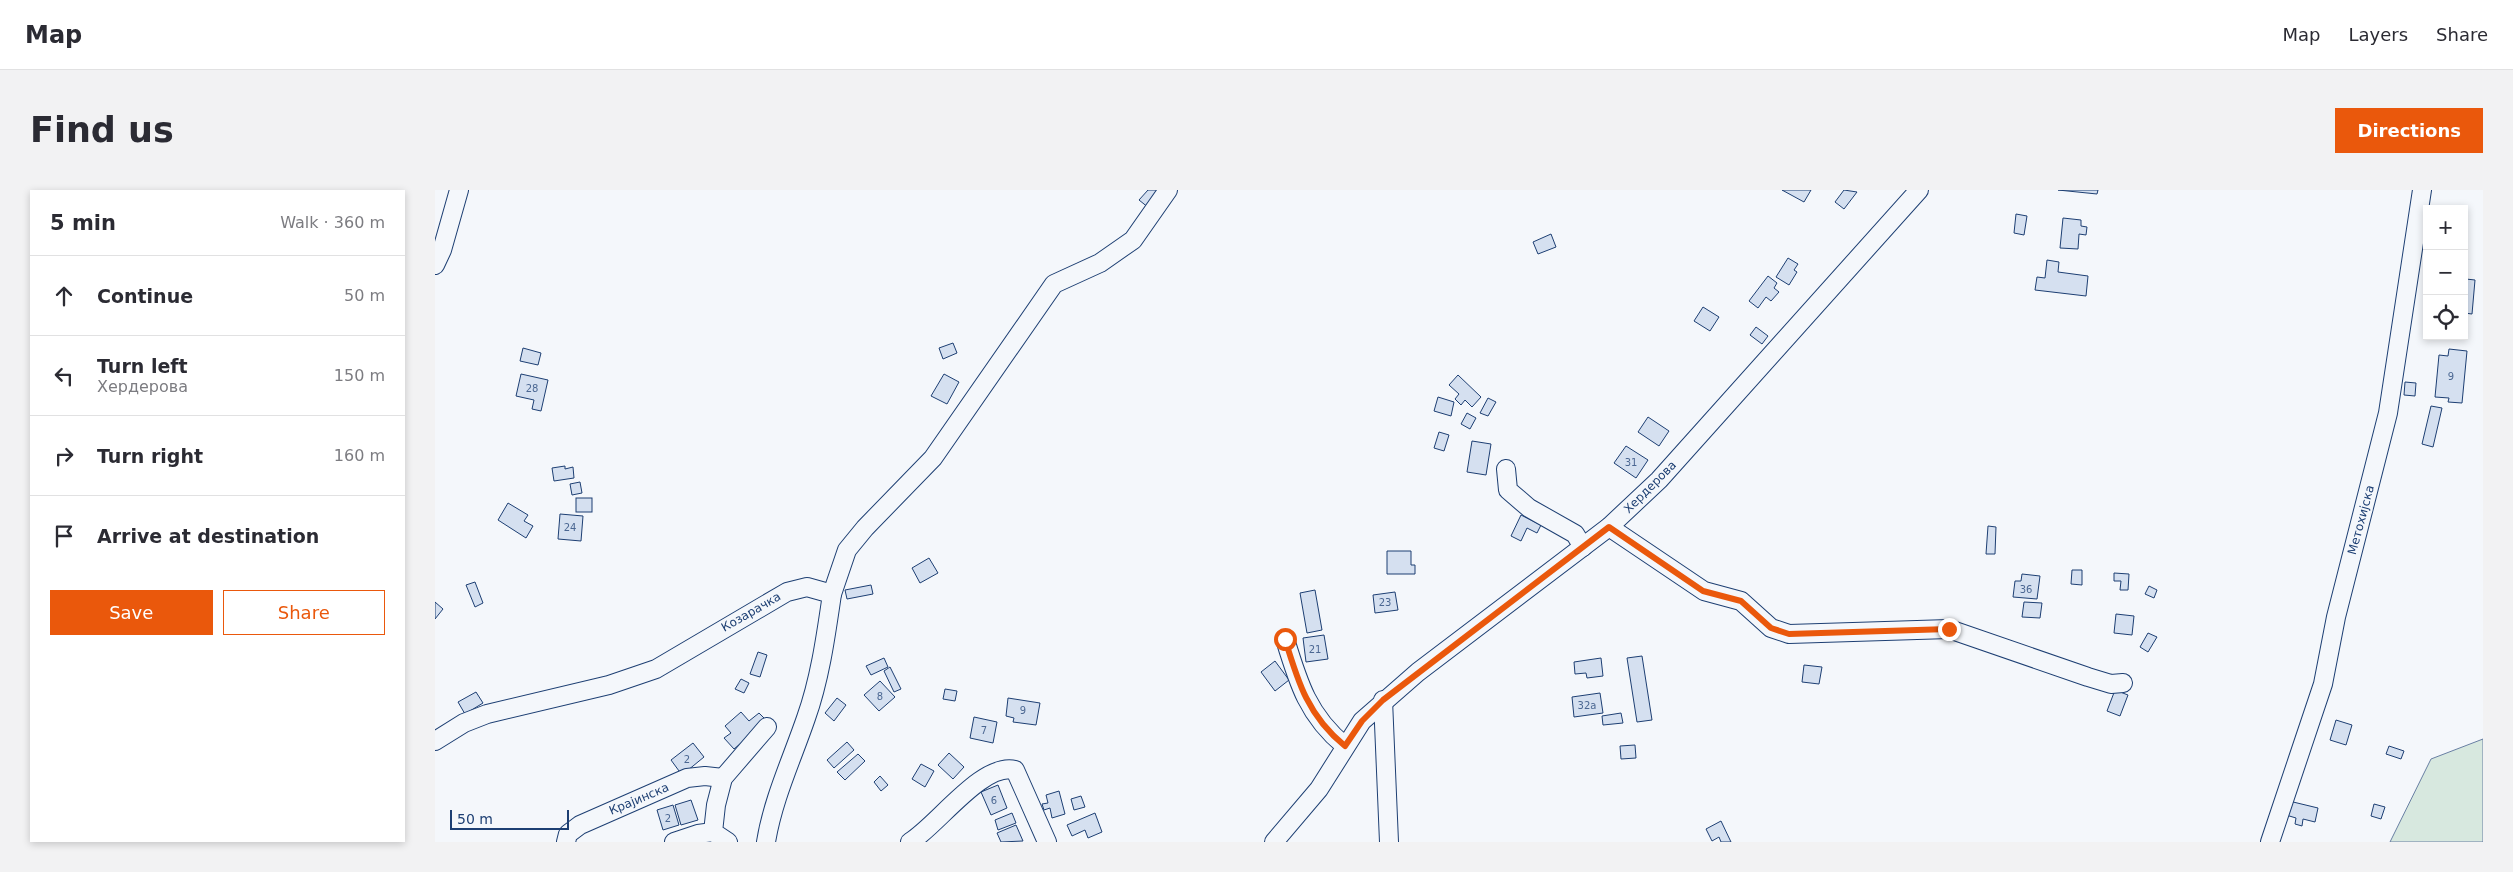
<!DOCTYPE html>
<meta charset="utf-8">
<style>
body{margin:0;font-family:"DejaVu Sans",sans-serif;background:#f2f2f3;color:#2b2b33}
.controls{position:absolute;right:15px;top:15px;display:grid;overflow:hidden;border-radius:0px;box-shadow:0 2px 8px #0003}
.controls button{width:45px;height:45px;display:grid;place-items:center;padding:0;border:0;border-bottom:1px solid #e1e1e2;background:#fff;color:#2b2b33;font:25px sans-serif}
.scale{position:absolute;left:15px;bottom:12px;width:119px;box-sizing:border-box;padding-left:5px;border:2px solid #1d3f73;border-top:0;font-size:14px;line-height:18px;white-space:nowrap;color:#1d3f73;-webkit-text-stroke:4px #f4f7fb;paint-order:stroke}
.stop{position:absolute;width:15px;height:15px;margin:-11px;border:4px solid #ea580c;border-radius:50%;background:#fff}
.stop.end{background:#ea580c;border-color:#fff;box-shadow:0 1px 5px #0008}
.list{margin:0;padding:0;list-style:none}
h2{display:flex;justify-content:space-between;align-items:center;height:65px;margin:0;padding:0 20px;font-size:21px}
h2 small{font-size:16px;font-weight:400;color:#7c7c81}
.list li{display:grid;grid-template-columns:32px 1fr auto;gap:15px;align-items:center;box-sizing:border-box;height:80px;padding:0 20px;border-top:1px solid #e1e1e2}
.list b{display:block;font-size:19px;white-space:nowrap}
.list p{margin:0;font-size:16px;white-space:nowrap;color:#7c7c81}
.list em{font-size:16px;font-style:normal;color:#7c7c81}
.actions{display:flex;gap:10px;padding:15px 20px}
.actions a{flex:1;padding:11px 0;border:1px solid #ea580c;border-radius:0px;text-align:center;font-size:18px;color:#ea580c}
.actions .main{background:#ea580c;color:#fff}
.icon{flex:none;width:28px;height:28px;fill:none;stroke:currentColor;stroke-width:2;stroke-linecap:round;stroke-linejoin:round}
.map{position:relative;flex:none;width:2048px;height:652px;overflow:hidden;border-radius:0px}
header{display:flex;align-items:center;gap:30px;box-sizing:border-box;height:70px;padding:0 25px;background:#fff;border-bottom:1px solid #e1e1e2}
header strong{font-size:24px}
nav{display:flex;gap:28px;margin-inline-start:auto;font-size:18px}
.intro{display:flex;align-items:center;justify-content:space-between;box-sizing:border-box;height:120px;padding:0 30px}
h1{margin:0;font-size:35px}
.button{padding:12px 22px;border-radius:0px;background:#ea580c;color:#fff;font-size:18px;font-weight:700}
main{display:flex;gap:30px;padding:0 30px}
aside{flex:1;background:#fff;border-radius:0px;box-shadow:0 2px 8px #0003}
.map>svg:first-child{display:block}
.green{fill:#d7e8df;stroke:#687fa3}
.building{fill:#d5e0f0;stroke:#1d3f73}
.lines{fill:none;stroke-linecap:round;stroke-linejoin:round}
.minor-casing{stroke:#1d3f73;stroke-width:20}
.minor{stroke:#f4f7fb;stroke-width:18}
.route{stroke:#ea580c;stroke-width:6}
.labels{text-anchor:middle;stroke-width:4;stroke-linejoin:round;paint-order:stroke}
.number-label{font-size:10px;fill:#4b6792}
.street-label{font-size:12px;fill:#1d3f73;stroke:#f4f7fb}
</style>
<header>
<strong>Map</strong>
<nav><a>Map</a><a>Layers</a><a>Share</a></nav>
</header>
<div class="intro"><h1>Find us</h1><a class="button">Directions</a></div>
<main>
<aside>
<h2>5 min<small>Walk · 360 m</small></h2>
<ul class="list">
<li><svg class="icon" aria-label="ahead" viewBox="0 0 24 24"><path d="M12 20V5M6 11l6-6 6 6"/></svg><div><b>Continue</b></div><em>50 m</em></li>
<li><svg class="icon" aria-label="left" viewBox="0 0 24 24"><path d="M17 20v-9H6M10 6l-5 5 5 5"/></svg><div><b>Turn left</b><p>Хердерова</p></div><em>150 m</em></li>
<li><svg class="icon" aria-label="right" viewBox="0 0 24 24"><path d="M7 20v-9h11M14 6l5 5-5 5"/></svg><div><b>Turn right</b></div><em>160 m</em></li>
<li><svg class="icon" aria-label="arrive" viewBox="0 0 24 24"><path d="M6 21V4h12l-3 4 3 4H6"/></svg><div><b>Arrive at destination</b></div></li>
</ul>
<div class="actions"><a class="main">Save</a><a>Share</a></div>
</aside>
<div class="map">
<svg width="2048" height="652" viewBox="0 0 2048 652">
<rect width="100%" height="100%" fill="#f4f7fb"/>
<path class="green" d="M 2048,549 L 2048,652 L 1955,652 L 1996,569 Z"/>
<g class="building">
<path d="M 713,0 L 722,0 L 726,3 L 714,18 L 704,10 Z"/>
<path d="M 1347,0 L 1376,0 L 1369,12 Z"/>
<path d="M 1409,0 L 1422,2 L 1409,19 L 1400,12 Z"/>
<path d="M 1623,0 L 1663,0 L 1662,4 Z"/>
<path d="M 1581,24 L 1592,26 L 1589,45 L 1579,43 Z"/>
<path d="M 1628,28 L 1646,30 L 1646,36 L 1652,37 L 1651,45 L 1644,44 L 1643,59 L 1625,58 Z"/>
<path d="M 1116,44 L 1121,57 L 1103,64 L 1098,52 Z"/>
<path d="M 1353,68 L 1363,74 L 1359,80 L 1362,82 L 1354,95 L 1341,87 Z"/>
<path d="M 1612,70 L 1624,72 L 1623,82 L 1653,86 L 1651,106 L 1600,100 L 1602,87 L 1610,88 Z"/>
<path d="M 1333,86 L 1342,93 L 1339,98 L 1344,102 L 1336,111 L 1331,107 L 1323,118 L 1314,111 Z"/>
<path d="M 2031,89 L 2040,90 L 2037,124 L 2029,123 Z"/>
<path d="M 1268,117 L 1284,127 L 1275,141 L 1259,131 Z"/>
<path d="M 1321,137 L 1333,146 L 1327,154 L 1315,145 Z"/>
<path d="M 518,153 L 522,163 L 508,169 L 504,158 Z"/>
<path d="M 88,158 L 106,163 L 103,175 L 85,171 Z"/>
<path d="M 2014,159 L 2032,161 L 2027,213 L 2013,212 L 2014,208 L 2000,207 L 2004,165 L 2013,166 Z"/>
<path d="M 86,184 L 113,190 L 106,221 L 97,219 L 99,210 L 81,206 Z"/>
<path d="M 509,184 L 524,192 L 512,214 L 496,206 Z"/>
<path d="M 1023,185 L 1046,207 L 1037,217 L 1030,210 L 1026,215 L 1020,209 L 1024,204 L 1014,195 Z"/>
<path d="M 1970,192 L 1981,193 L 1980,206 L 1969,205 Z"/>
<path d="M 1003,207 L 1019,212 L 1016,226 L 999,221 Z"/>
<path d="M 1053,208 L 1061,212 L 1053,226 L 1045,223 Z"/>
<path d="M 1996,216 L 2007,218 L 1998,257 L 1987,254 Z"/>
<path d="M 1032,223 L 1041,228 L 1035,239 L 1026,234 Z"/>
<path d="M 1213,227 L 1234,241 L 1224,256 L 1203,242 Z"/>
<path d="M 1004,242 L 1014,245 L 1009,261 L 999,258 Z"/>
<path d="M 1037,251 L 1056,254 L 1051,285 L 1032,282 Z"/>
<path d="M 1191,256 L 1213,270 L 1201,288 L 1179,273 Z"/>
<path d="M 130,276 L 130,279 L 138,277 L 139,288 L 119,291 L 117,278 Z"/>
<path d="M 145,292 L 147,303 L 137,305 L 135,294 Z"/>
<rect x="141" y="308" width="16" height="14"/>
<path d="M 73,313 L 93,325 L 89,331 L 98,336 L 91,348 L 63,330 Z"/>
<path d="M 125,324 L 148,326 L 146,351 L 123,349 Z"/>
<path d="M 1086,325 L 1106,335 L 1102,343 L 1092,338 L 1086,351 L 1076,346 Z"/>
<path d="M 1553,336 L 1561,337 L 1560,364 L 1551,364 Z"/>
<path d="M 952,361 L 976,361 L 976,375 L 980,375 L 980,384 L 952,384 Z"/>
<path d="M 494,368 L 503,383 L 485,393 L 477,378 Z"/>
<path d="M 1637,380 L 1647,380 L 1647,395 L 1636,394 Z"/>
<path d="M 1679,383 L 1694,384 L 1693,400 L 1685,400 L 1686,391 L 1679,391 Z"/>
<path d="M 1587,384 L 1605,386 L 1602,409 L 1578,407 L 1580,391 L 1586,391 Z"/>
<path d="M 40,392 L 48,413 L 40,417 L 31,395 Z"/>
<path d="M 436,395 L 438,404 L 412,409 L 410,400 Z"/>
<path d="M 1714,396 L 1722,400 L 1719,408 L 1710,404 Z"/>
<path d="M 880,400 L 887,440 L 872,443 L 865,403 Z"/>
<path d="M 960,402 L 963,420 L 940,423 L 938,405 Z"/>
<path d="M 0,412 L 8,419 L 0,429 Z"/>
<path d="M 1589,412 L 1607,413 L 1605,428 L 1587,427 Z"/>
<path d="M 1681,424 L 1699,426 L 1697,445 L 1679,443 Z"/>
<path d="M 1713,443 L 1722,447 L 1713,462 L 1705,457 Z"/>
<path d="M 889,445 L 893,469 L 871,472 L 868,448 Z"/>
<path d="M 323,462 L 332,465 L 325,487 L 315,484 Z"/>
<path d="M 1207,466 L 1217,530 L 1202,532 L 1192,468 Z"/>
<path d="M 449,468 L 453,477 L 436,485 L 431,476 Z"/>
<path d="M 1166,468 L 1168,486 L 1152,488 L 1151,483 L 1140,484 L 1139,472 Z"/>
<path d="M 840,471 L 854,490 L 840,501 L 826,482 Z"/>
<path d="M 1369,475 L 1387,477 L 1384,494 L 1367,492 Z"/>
<path d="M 455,477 L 466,499 L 459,502 L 449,481 Z"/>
<path d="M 306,489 L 314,493 L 309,503 L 300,499 Z"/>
<path d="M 445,491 L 460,507 L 444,521 L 429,505 Z"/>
<path d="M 510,499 L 522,501 L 520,511 L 508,509 Z"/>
<path d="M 1680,500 L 1693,505 L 1685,526 L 1672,521 Z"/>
<path d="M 41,502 L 48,513 L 30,524 L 23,512 Z"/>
<path d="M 1165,503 L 1168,523 L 1139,527 L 1137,507 Z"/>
<path d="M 402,508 L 411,515 L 399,531 L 390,523 Z"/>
<path d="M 573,508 L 605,513 L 601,535 L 578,532 L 579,528 L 571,526 Z"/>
<path d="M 306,522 L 314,531 L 324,523 L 332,531 L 299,559 L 289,548 L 296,543 L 290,536 Z"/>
<path d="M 1186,523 L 1188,533 L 1168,535 L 1167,526 Z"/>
<path d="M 539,527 L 562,532 L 558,553 L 535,548 Z"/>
<path d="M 1901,530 L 1917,535 L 1911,555 L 1895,550 Z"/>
<path d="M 412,552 L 419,560 L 399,578 L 392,570 Z"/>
<path d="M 258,553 L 269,567 L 247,585 L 236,570 Z"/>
<path d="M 1200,555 L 1201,568 L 1186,569 L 1185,556 Z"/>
<path d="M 1954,556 L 1969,561 L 1966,569 L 1951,564 Z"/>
<path d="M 514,563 L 529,577 L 518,589 L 503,575 Z"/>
<path d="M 423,564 L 430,571 L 410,590 L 402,582 Z"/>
<path d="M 486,574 L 499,581 L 490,597 L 477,589 Z"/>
<path d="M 445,586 L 453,595 L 446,601 L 439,592 Z"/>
<path d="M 563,595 L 572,618 L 556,625 L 546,602 Z"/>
<path d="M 624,601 L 630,624 L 617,628 L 615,618 L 609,620 L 607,614 L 613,613 L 611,605 Z"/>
<path d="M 646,606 L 650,617 L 639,620 L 636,609 Z"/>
<path d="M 256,610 L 263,630 L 246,635 L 240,615 Z"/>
<path d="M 1854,611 L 1883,618 L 1880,632 L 1868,629 L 1867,636 L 1860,634 L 1861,628 L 1851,625 Z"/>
<path d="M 1939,614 L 1950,617 L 1946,629 L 1936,626 Z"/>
<path d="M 238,615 L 244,635 L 228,640 L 222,620 Z"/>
<path d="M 577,623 L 581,633 L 563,640 L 560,630 Z"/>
<path d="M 660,623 L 667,642 L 653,648 L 650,640 L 637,646 L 632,635 Z"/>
<path d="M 1286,631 L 1296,652 L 1286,652 L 1284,647 L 1277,651 L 1271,639 Z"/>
<path d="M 581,635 L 588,651 L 566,652 L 562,643 Z"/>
</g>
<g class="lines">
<g class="minor-casing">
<g id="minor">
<path d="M 0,75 L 7,60 L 24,0"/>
<path d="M 1071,279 L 1073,300 L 1094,318 L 1140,344 L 1148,357"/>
<path d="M 1174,337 L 1269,401 L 1306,411 L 1336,438 L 1354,444 L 1514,439 L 1653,487 L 1676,494 L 1688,493"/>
<path d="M 397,404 L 412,360 L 430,338 L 498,268 L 619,94 L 665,73 L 698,50 L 733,0"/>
<path d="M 850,449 C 863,492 873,526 910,556"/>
<path d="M 948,510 L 954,652"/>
<path d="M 0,551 L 29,533 L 52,524 L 174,495 L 221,479 L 352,402 L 372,397 L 397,404 C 391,445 385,489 371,528 C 357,569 338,609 331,652"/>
<path d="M 131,652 L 133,644 L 145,635 L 252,588 L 270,586 L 288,588"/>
<path d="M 239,652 L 263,644 L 278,642"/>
<path d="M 293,652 L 278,642 L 281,615 L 288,588 L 332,537"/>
<path d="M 475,652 C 502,636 547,572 580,580 L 612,652"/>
<path d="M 839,652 L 884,599 L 927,531 L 983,482 L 1174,337 L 1224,290 L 1484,0"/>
<path d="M 1835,652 L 1888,494 L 1901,427 L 1953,223 L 1987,0"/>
</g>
</g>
<use href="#minor" class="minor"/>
</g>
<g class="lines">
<path class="route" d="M 850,449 C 863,492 873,526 910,556 L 927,531 L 948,510 L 1174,337 L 1268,401 L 1306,411 L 1336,438 L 1354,444 L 1514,439"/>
</g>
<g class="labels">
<g class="number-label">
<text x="2016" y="190">9</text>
<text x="97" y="202">28</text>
<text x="1196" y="276">31</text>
<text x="135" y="341">24</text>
<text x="1591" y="403">36</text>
<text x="950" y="416">23</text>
<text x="880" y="463">21</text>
<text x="445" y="510">8</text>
<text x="1152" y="519">32a</text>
<text x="588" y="524">9</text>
<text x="549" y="544">7</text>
<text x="252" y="573">2</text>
<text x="559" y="614">6</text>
<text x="233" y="632">2</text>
</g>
<g class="street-label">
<text transform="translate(1215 297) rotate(-45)" y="4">Хердерова</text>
<text transform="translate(1926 330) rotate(-75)" y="4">Метохијска</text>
<text transform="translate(316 422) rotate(-30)" y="4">Козарачка</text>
<text transform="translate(204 609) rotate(-23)" y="4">Крајинска</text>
</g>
</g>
</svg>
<div class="controls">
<button>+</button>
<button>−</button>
<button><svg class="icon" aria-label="locate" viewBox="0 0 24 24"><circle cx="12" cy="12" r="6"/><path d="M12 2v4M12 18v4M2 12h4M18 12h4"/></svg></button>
</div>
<div class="scale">50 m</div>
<div class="stop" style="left:850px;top:449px"></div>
<div class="stop end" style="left:1514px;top:439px"></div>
</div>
</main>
